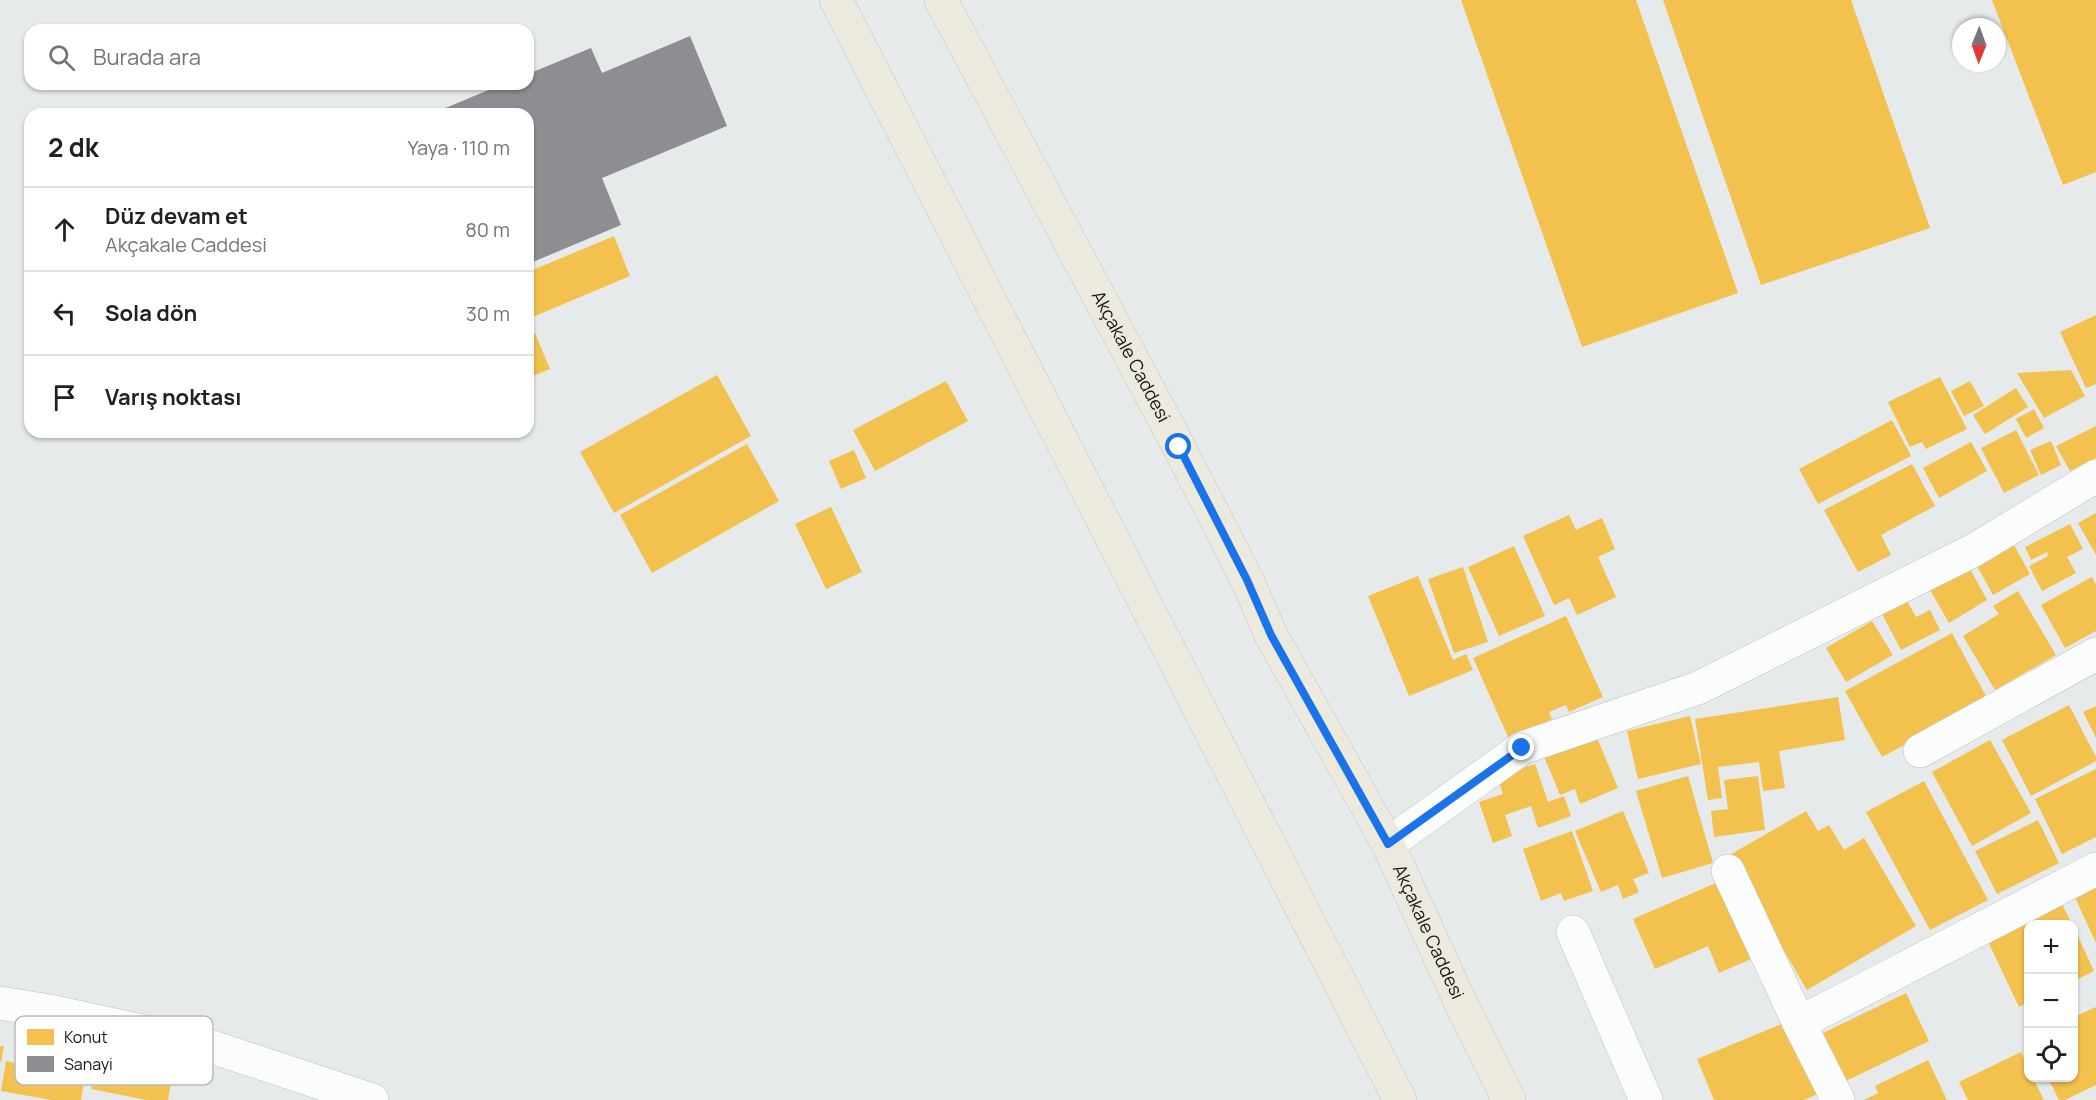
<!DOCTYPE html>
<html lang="tr">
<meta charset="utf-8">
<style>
body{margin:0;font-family:Manrope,sans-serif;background:#f6f6f6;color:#202124}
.controls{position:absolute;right:18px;bottom:18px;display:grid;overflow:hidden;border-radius:12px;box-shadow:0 2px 4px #0004}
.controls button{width:54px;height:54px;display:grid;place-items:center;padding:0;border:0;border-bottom:2px solid #e0e0e0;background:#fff;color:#202124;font:30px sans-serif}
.compass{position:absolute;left:1952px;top:18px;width:54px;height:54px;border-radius:50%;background:#fff;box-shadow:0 2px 4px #0004;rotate:181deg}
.stop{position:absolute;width:18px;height:18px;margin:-14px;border:4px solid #1a73e8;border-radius:50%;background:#fff}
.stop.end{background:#1a73e8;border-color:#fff;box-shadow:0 2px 6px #0008}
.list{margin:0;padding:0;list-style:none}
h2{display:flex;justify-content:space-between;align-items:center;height:78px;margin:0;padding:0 24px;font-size:26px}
h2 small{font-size:20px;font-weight:400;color:#757577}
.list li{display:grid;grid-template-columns:39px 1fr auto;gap:18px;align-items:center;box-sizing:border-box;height:84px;padding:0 24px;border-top:2px solid #e0e0e0}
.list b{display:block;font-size:22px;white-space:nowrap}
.list p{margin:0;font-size:20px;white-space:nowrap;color:#757577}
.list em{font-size:20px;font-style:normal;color:#757577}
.icon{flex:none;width:33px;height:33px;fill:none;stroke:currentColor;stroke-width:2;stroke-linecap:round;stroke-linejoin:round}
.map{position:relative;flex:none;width:2096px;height:1100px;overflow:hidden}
.search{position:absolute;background:#fff;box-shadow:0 2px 4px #0004;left:24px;top:24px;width:510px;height:66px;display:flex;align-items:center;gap:15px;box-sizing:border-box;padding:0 21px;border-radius:18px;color:#757577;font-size:22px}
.panel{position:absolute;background:#fff;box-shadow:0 2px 4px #0004;left:24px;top:108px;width:510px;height:330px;border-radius:18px}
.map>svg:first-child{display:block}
.homes{fill:#f2c14e}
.industry{fill:#8d8d92}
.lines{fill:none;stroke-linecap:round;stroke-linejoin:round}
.minor-casing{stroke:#bec1c2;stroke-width:34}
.primary-casing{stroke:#c3c5c5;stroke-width:34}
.minor{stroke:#fbfcfc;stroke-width:33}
.primary{stroke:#ece9de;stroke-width:33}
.route{stroke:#1a73e8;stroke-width:8}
.labels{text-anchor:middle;stroke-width:6;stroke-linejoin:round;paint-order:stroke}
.street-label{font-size:18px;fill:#151617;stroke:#fff}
.key{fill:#fff;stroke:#b9b9b9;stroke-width:1.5}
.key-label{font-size:16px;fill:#151617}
</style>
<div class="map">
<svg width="2096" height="1100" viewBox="0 0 2096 1100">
<rect width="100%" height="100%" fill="#e6eaeb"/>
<g class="homes">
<path d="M 1461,0 L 1636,0 L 1738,293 L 1582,347 Z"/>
<path d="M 1663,0 L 1851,0 L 1930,228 L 1761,285 Z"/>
<path d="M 1992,0 L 2096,0 L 2096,172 L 2063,185 Z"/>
<path d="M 614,236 L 630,276 L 528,319 L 528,272 Z"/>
<path d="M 2096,315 L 2096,384 L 2086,388 L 2060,332 Z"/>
<path d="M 535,333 L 550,369 L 528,378 L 528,336 Z"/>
<path d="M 2071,370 L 2085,396 L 2044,418 L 2017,373 Z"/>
<path d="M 717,375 L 751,436 L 614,513 L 580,452 Z"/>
<path d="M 1940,377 L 1967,429 L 1926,449 L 1922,442 L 1910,447 L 1888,402 Z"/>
<path d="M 946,381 L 968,421 L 875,471 L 853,430 Z"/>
<path d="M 1970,381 L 1984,406 L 1964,416 L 1951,391 Z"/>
<path d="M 2016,388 L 2028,407 L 1985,434 L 1973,415 Z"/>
<path d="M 2034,409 L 2044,428 L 2026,438 L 2016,419 Z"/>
<path d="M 1892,420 L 1911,456 L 1818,504 L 1799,469 Z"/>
<path d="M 2096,426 L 2096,458 L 2070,471 L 2056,446 Z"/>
<path d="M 2016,430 L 2039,475 L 2004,493 L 1981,448 Z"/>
<path d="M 2051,441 L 2061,465 L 2041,475 L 2030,450 Z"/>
<path d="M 1971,442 L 1987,471 L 1939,498 L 1923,468 Z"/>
<path d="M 747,444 L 779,501 L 652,573 L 620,515 Z"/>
<path d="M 854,450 L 866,478 L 841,489 L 829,461 Z"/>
<path d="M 1912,464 L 1935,506 L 1881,535 L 1891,555 L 1858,572 L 1824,510 Z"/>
<path d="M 831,507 L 862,572 L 826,589 L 795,524 Z"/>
<path d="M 2096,513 L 2096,555 L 2078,523 Z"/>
<path d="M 1569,515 L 1576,530 L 1602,518 L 1615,549 L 1598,557 L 1616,597 L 1577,615 L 1569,598 L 1554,605 L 1523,536 Z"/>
<path d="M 2070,524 L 2083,549 L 2067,557 L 2076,573 L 2042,591 L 2029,566 L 2048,556 L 2047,552 L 2031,560 L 2025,547 Z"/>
<path d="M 2014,545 L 2030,574 L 1993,595 L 1977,566 Z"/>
<path d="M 1514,546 L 1545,616 L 1499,636 L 1468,567 Z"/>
<path d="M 1968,565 L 1987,600 L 1949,623 L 1929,588 Z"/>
<path d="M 1463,567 L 1488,642 L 1454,653 L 1428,579 Z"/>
<path d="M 1418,576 L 1453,660 L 1466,654 L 1473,670 L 1409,696 L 1368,596 Z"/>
<path d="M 2092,577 L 2096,585 L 2096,631 L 2065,648 L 2041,605 Z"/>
<path d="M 2018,591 L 2056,655 L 1995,690 L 1963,636 L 1999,614 L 1993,606 Z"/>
<path d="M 1905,597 L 1916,617 L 1930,610 L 1940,630 L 1901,650 L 1880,610 Z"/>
<path d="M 1566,616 L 1603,697 L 1569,712 L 1566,705 L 1549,712 L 1552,719 L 1509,739 L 1473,658 Z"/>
<path d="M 1872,621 L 1893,655 L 1846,682 L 1826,648 Z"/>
<path d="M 1952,633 L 1988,700 L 1882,757 L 1845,691 Z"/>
<path d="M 1838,697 L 1845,740 L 1779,751 L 1785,788 L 1763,791 L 1759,762 L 1718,767 L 1722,798 L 1708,800 L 1695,719 Z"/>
<path d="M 2069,705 L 2096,757 L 2096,761 L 2031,796 L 2002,740 Z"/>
<path d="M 2096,706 L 2096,738 L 2083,712 Z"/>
<path d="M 1690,716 L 1701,764 L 1638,779 L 1627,731 Z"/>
<path d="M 1595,733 L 1618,788 L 1580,804 L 1575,789 L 1560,795 L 1543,754 Z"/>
<path d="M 1990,740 L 2031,813 L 1972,846 L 1932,772 Z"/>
<path d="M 1535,764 L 1548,802 L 1564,796 L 1571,816 L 1538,828 L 1531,806 L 1505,815 L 1512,836 L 1493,843 L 1479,802 L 1503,794 L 1497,777 Z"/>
<path d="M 2096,769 L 2096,837 L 2062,854 L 2035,799 Z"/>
<path d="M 1688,776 L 1713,863 L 1662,878 L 1636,791 Z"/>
<path d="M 1758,776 L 1765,830 L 1714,837 L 1711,811 L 1728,809 L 1724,780 Z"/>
<path d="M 1924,781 L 1988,900 L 1930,930 L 1866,812 Z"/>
<path d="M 1623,811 L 1649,873 L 1633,879 L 1639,892 L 1623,899 L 1618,885 L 1601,892 L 1575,831 Z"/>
<path d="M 1806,811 L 1818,831 L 1829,825 L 1844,850 L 1864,838 L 1916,926 L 1807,990 L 1728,856 Z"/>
<path d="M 2038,820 L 2059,863 L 1997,894 L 1975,851 Z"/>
<path d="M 1572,831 L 1593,891 L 1564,901 L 1561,893 L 1541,901 L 1523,849 Z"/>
<path d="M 2096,877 L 2096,943 L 2071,889 Z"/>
<path d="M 1725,879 L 1758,956 L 1719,973 L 1708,946 L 1655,969 L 1633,919 Z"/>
<path d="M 2060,900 L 2072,924 L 2028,924 L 2028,1002 L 2019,1007 L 1985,935 Z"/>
<path d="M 2074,928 L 2094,971 L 2074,981 Z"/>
<path d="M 1906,993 L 1929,1041 L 1846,1081 L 1823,1033 Z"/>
<path d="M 2096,1007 L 2096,1085 L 2065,1100 L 2059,1100 L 2048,1078 L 2074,1078 L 2074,1017 Z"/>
<path d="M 1789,1021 L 1820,1093 L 1804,1100 L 1714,1100 L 1697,1059 Z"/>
<path d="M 20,1033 L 56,1039 L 52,1061 L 87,1066 L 81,1100 L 52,1100 L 1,1091 L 6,1061 L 15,1063 Z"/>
<path d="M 101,1040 L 176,1055 L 168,1100 L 147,1100 L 91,1089 Z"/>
<path d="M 0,1046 L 4,1046 L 1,1062 L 0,1062 Z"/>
<path d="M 2021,1052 L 2028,1068 L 2028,1078 L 2033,1078 L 2044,1100 L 1968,1100 L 1959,1082 Z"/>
<path d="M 1928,1060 L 1947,1100 L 1864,1100 L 1878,1093 L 1875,1086 Z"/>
</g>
<path class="industry" d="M 690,36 L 727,126 L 602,178 L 621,225 L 528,264 L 528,114 L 431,114 L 503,84 L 528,84 L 528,74 L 591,48 L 602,73 Z"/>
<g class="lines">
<g class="minor-casing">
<g id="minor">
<path d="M 1920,751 L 2096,654"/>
<path d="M 1388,844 L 1522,748 L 1698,688 L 1974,550 L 2096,476"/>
<path d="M 1728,871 L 1799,1023 L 1838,1100"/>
<path d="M 1573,932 L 1646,1100"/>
<path d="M 0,1003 L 55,1012 L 206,1045 L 372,1100"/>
<path d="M 1799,1023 L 2096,869"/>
</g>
</g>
<g class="primary-casing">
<g id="primary">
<path d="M 836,0 L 1400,1100"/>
<path id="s1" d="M 941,0 L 1179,447 L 1247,580 L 1271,635 L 1388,844 L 1463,1008 L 1509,1100"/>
</g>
</g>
<use href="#minor" class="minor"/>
<use href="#primary" class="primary"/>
</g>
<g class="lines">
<path class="route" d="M 1179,447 L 1247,580 L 1271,635 L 1388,844 L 1522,748"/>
</g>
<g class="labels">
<g class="street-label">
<text dy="6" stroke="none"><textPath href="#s1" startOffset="404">Akçakale Caddesi</textPath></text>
<text dy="6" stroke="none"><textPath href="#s1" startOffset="1052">Akçakale Caddesi</textPath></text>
</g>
</g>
<rect x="15" y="1016" width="198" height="69" rx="9" class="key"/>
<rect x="27" y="1029" width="27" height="16" fill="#f2c14e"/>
<rect x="27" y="1056" width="27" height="16" fill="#8d8d92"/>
<g class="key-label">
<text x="64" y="1043">Konut</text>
<text x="64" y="1070">Sanayi</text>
</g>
</svg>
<div class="controls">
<button>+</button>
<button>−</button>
<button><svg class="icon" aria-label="locate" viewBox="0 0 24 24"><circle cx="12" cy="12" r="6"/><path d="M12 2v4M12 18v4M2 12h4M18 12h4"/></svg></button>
</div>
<svg class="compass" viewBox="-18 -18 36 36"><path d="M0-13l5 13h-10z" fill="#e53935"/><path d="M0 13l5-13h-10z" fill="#757577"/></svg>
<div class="stop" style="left:1179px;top:447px"></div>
<div class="stop end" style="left:1522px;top:748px"></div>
<div class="search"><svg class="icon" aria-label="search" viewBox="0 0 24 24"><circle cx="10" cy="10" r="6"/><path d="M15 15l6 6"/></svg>Burada ara</div>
<section class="panel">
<h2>2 dk<small>Yaya · 110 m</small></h2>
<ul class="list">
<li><svg class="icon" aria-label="ahead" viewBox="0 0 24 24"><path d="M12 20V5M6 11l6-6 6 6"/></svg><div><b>Düz devam et</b><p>Akçakale Caddesi</p></div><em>80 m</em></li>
<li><svg class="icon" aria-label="left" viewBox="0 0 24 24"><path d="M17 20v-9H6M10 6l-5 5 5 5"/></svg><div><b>Sola dön</b></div><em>30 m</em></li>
<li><svg class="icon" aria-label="arrive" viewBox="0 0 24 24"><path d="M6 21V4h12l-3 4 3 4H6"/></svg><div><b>Varış noktası</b></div></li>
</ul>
</section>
</div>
